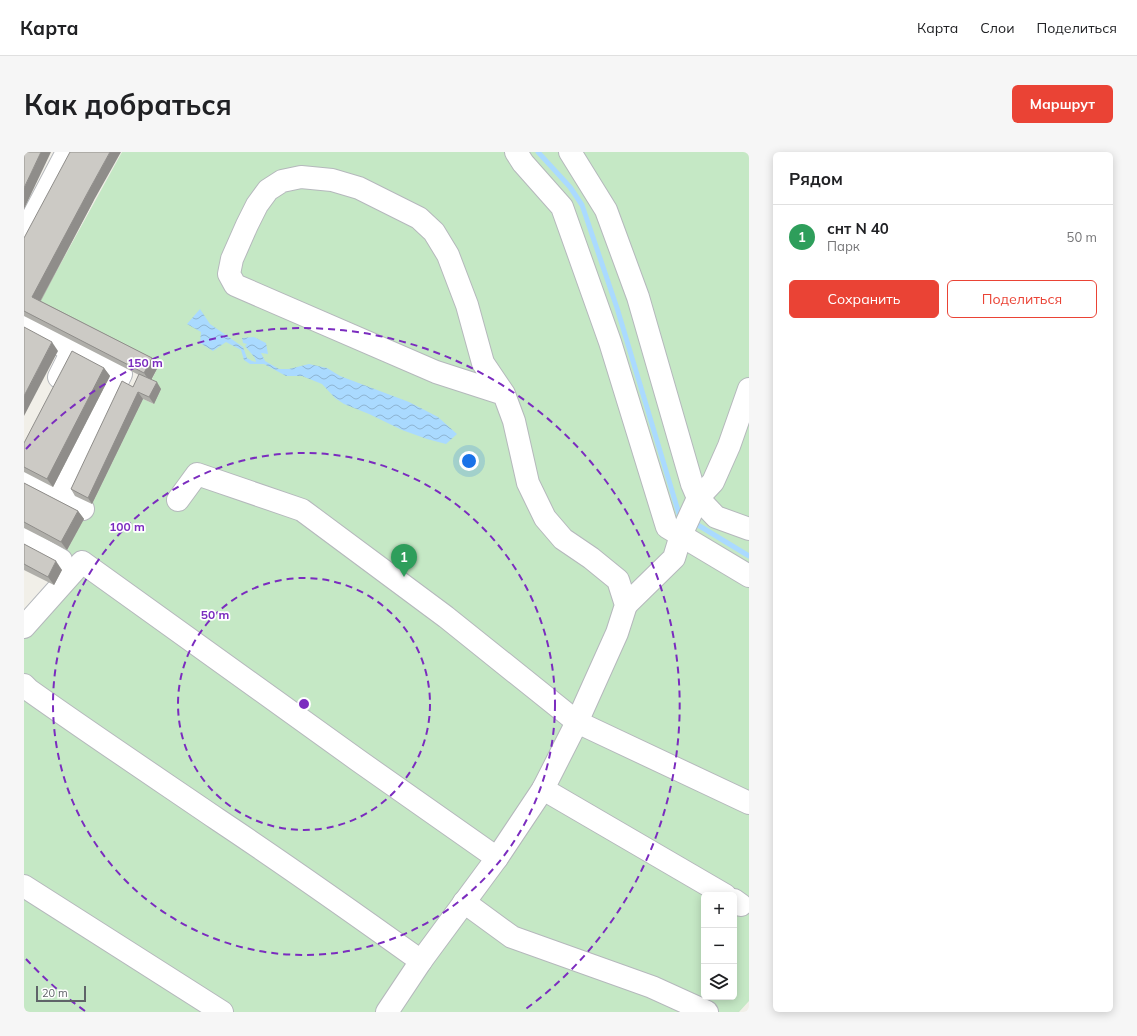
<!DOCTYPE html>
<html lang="ru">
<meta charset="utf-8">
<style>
body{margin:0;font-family:Mulish,sans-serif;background:#f6f6f6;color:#202124}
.controls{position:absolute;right:12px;bottom:12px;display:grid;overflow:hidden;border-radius:6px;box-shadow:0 2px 10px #0003}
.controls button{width:36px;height:36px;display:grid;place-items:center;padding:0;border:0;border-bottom:1px solid #e0e0e0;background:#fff;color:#202124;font:20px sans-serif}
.scale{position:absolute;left:12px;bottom:10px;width:50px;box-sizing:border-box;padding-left:4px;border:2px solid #5f6368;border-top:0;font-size:11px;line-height:14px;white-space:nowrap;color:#5f6368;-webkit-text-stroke:3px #fff;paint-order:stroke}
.you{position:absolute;left:445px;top:309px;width:14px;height:14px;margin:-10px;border:3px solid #fff;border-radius:50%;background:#1a73e8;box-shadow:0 0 0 6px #1a73e833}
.badge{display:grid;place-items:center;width:26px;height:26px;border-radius:50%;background:#ea4335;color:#fff;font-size:13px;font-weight:700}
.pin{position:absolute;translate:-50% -33px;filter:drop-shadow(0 1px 2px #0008)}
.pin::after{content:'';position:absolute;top:21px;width:14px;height:12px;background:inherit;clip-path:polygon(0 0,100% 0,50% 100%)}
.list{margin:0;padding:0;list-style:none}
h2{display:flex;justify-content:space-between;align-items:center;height:52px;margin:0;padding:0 16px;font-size:17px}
h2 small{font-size:13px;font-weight:400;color:#757577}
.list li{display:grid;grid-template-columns:26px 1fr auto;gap:12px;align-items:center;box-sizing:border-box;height:64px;padding:0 16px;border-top:1px solid #e0e0e0}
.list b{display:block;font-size:15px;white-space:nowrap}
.list p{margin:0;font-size:13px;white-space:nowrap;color:#757577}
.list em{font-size:13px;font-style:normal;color:#757577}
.actions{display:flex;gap:8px;padding:12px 16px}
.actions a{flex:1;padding:9px 0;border:1px solid #ea4335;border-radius:6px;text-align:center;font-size:14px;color:#ea4335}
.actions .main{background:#ea4335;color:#fff}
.icon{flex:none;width:22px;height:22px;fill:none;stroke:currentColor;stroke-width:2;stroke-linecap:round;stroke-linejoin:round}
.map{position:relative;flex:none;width:725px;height:860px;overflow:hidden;border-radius:6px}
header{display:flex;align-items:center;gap:24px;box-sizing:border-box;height:56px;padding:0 20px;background:#fff;border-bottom:1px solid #e0e0e0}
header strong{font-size:19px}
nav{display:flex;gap:22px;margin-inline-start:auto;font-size:14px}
.intro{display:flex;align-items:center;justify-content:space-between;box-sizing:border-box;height:96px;padding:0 24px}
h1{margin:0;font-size:28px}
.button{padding:10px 18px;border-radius:6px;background:#ea4335;color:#fff;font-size:14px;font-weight:700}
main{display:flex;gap:24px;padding:0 24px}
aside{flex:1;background:#fff;border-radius:6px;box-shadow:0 2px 10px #0003}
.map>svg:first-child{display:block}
.garden{fill:#c5e8c5;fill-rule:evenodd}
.water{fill:url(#water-waves)}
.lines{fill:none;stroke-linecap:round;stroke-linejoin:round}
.stream{stroke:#aadaff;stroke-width:5}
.minor-casing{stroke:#b5b8bc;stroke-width:24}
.minor{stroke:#fff;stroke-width:22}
.wall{fill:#afaea9}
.shaded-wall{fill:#8f8d8a}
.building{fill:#cccac5;stroke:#8f8d8a}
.ring{fill:none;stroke:#7b2cbf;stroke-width:2;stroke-dasharray:7 5}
.centre{fill:#7b2cbf;stroke:#fff;stroke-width:2}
.ring-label{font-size:12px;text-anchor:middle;font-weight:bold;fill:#7b2cbf;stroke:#fff;stroke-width:3.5;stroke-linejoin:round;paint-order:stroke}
</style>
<header>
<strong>Карта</strong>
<nav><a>Карта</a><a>Слои</a><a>Поделиться</a></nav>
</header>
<div class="intro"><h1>Как добраться</h1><a class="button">Маршрут</a></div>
<main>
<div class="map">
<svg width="725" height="860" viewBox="0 0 725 860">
<defs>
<pattern id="water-waves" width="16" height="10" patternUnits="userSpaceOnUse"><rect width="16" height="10" fill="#aadaff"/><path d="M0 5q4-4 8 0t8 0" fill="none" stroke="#8eb4d2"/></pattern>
</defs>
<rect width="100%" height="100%" fill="#f1efe8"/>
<path class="garden" d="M 98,0 L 725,0 L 725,849 L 715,860 L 0,860 L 0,483 L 38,418 L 43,398 L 68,352 L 119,247 L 130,252 L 126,231 L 134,215 L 14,153 ZM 680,743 L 710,743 L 710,845 L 680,845 Z"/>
<path class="water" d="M 176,157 L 186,172 L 219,195 L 223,206 L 228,209 L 232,210 L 231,206 L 221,194 L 223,192 L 219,191 L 218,186 L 230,185 L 242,191 L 244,202 L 237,201 L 241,209 L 255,217 L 265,217 L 285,212 L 303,216 L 316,224 L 385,250 L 414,265 L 433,282 L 422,292 L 403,287 L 378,278 L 345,262 L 320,252 L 311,246 L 298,232 L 278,224 L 262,224 L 240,212 L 226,212 L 220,208 L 217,198 L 202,190 L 189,199 L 176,191 L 177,180 L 163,172 Z"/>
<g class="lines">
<g class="stream">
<path d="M 514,0 L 546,35 L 558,53 L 593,156 L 655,362 L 659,364"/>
<path d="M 669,370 L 725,404"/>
</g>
<g class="minor-casing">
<g id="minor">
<path d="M 492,0 L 499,11 L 538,55 L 586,190 L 643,375 L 725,424"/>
<path d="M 546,0 L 582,58 L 614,145 L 668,332 L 674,346 L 692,365 L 725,377"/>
<path d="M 0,82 L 43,0"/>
<path d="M 0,173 L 48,199"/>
<path d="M 35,225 L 48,199 L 97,222 L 36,345 L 59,357"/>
<path d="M 0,326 L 36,345"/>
<path d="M 154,348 L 173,322 L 278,358 L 422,465 L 553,570 L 725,651"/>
<path d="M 0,387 L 37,408"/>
<path d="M 602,453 L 650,406 L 657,383 L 674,346 L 689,330 L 705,294 L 725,237"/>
<path d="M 0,475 L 58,410 L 335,609 L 473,706"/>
<path d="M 0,533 L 5,538 C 67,582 130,624 193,667 C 262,713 330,761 397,809"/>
<path d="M 519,637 L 701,743"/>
<path d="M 0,734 L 198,860"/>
<path d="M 710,748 L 717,753"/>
<path d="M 440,750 L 488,785 L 628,835 L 683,860"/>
<path d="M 363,860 L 397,809 L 473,706 L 519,637 L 553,570 L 593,481 L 602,453 L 594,428 L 567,406 L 539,387 L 521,366 L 504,331 L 490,269 L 480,242 L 459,211 L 443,153 L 424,103 L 410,80 L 395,66 L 335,36 L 308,28 L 277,25 L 258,29 L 244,38 L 233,53 L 223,73 L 208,107 L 205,122 L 211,133 L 412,220 L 480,242"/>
</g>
</g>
<use href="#minor" class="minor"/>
</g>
<g class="wall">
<path d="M 70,48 L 17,149 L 128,206 L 134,215 L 127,228 L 137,237 L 130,252 L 119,247 L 68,352 L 51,344 L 47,337 L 109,235 L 115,223 L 0,164 L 0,86 Z"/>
<path d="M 80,216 L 86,224 L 29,335 L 0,320 L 0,291 Z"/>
<path d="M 0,331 L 54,359 L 60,367 L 43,398 L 0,376 Z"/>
<path d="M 0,392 L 38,418 L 30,433 L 0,418 Z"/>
</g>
<g class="shaded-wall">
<path d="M 17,0 L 27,0 L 0,57 L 0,36 Z"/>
<path d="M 86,0 L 97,0 L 70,48 L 14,153 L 8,145 L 64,40 Z"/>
<path d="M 28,190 L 34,199 L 0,264 L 0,244 Z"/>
<path d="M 128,206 L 134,215 L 126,230 L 120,221 Z"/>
<path d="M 80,216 L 86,224 L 29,335 L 23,327 Z"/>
<path d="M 133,230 L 137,237 L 130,252 L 125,245 Z"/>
<path d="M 114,240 L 119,247 L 68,352 L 64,346 Z"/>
<path d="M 54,359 L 60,367 L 43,398 L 37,390 Z"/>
<path d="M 32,409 L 38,418 L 30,433 L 24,425 Z"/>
</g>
<g class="building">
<path d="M 0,0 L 17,0 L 0,36 Z"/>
<path d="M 46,0 L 86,0 L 64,40 L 8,145 L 128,206 L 120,221 L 0,159 L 0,86 Z"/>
<path d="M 0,175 L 28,190 L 0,244 Z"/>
<path d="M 48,199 L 80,216 L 23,327 L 0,315 L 0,291 Z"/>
<path d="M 115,222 L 133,230 L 125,245 L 114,240 L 64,346 L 47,337 L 98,229 L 109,235 Z"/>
<path d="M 0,331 L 54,359 L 37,390 L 0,370 Z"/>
<path d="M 0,392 L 32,409 L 24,425 L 0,412 Z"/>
</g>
<g class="ring">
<circle cx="280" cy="552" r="126"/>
<circle cx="280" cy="552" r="251"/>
<path d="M61 859A377 377 0 0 1 2 807M2 297A377 377 0 1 1 499 859"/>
</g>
<circle cx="280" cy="552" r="6" class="centre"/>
<g class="ring-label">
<text x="121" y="215">150 m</text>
<text x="103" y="379">100 m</text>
<text x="191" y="467">50 m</text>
</g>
</svg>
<div class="controls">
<button>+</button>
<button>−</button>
<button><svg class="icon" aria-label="layers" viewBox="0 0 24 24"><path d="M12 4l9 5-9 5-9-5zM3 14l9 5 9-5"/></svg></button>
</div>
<div class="scale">20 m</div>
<div class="you"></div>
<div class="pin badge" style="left:380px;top:425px;background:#2e9e5b">1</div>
</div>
<aside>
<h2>Рядом<small></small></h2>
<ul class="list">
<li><span class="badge" style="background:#2e9e5b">1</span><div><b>снт N 40</b><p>Парк</p></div><em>50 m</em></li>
</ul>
<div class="actions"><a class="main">Сохранить</a><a>Поделиться</a></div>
</aside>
</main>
